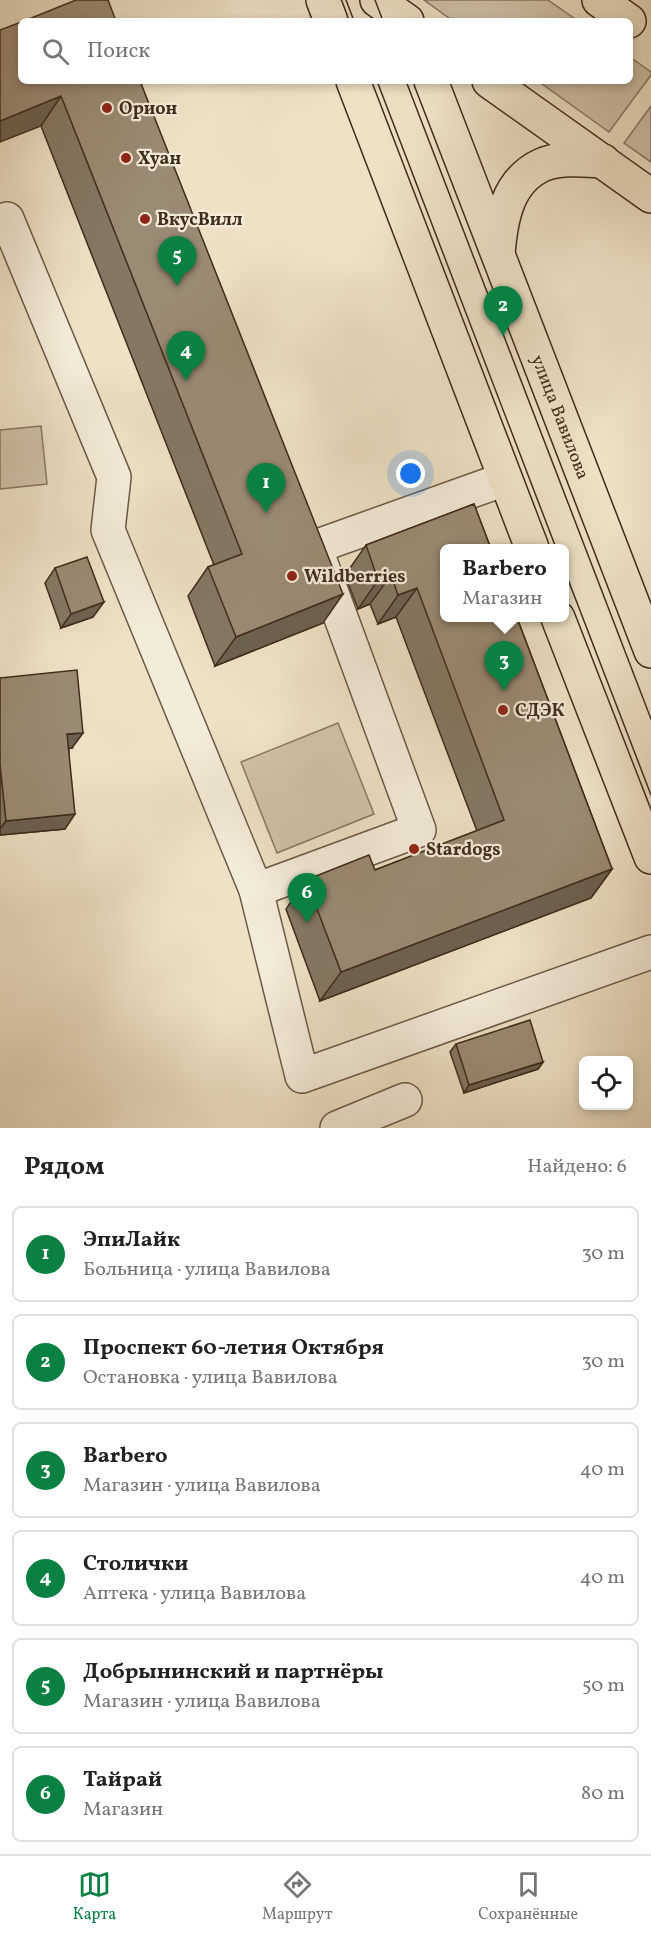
<!DOCTYPE html>
<html lang="ru">
<meta charset="utf-8">
<style>
body{margin:0;font-family:Vollkorn,serif;background:#f2f2f2;color:#222}
.controls{position:absolute;right:18px;bottom:18px;display:grid;overflow:hidden;border-radius:9px;box-shadow:0 3px 9px #0003}
.controls button{width:54px;height:54px;display:grid;place-items:center;padding:0;border:0;border-bottom:2px solid #e0e0e0;background:#fff;color:#222;font:30px sans-serif}
.you{position:absolute;left:411px;top:474px;width:21px;height:21px;margin:-15px;border:4px solid #fff;border-radius:50%;background:#1a73e8;box-shadow:0 0 0 9px #1a73e833}
.badge{display:grid;place-items:center;width:39px;height:39px;border-radius:50%;background:#0b8043;color:#fff;font-size:20px;font-weight:700}
.pin{position:absolute;translate:-50% -50px;filter:drop-shadow(0 2px 3px #0008)}
.pin::after{content:'';position:absolute;top:32px;width:21px;height:18px;background:inherit;clip-path:polygon(0 0,100% 0,50% 100%)}
.popup{position:absolute;left:440px;top:544px;width:129px;height:78px;box-sizing:border-box;display:grid;place-content:center;border-radius:9px;background:#fff;filter:drop-shadow(0 2px 4px #0005);font-size:20px;white-space:nowrap;color:#767676}
.popup b{font-size:22px;color:#222}
.popup::after{content:'';position:absolute;left:50%;top:100%;margin-left:-12px;border:12px solid transparent;border-top-color:#fff}
.list{margin:0;padding:0;list-style:none}
h2{display:flex;justify-content:space-between;align-items:center;height:78px;margin:0;padding:0 24px;font-size:26px}
h2 small{font-size:20px;font-weight:400;color:#767676}
.list li{display:grid;grid-template-columns:39px 1fr auto;gap:18px;align-items:center;box-sizing:border-box;height:96px;margin:0 12px 12px;padding:0 12px;border:2px solid #e0e0e0;border-radius:9px}
.list b{display:block;font-size:22px;white-space:nowrap}
.list p{margin:0;font-size:20px;white-space:nowrap;color:#767676}
.list em{font-size:20px;font-style:normal;color:#767676}
.icon{flex:none;width:33px;height:33px;fill:none;stroke:currentColor;stroke-width:2;stroke-linecap:round;stroke-linejoin:round}
.map{position:relative;flex:none;width:651px;height:1128px;overflow:hidden}
.search{position:absolute;background:#fff;box-shadow:0 3px 9px #0003;left:18px;right:18px;top:18px;height:66px;display:flex;align-items:center;gap:15px;box-sizing:border-box;padding:0 21px;border-radius:9px;color:#767676;font-size:22px}
.sheet{height:726px;background:#fff}
nav{display:flex;justify-content:space-around;align-items:center;box-sizing:border-box;height:84px;border-top:2px solid #e0e0e0;background:#fff;font-size:16px;color:#767676}
nav a{display:grid;justify-items:center;gap:3px}
nav .on{color:#0b8043}
.map>svg:first-child{display:block}
.green{fill:#d0c3a9;stroke:#887862;stroke-width:1.5}
.lines{fill:none;stroke-linecap:round;stroke-linejoin:round}
.minor-casing{stroke:#6b5a46;stroke-width:36}
.major-casing{stroke:#3f2c1b;stroke-width:36}
.minor{stroke:#f4ecda;stroke-width:33}
.major{stroke:#eee2c6;stroke-width:33}
.tram{stroke:#3f2c1b;stroke-width:1.5}
.wall{fill:#847864;stroke:#3f2c1b;stroke-width:1.5}
.shaded-wall{fill:#6c6151;stroke:#3f2c1b;stroke-width:1.5}
.building{fill:#9a8b74;stroke:#3f2c1b;stroke-width:1.5}
.poi-dot{fill:#8f2418;stroke:#f4ecda;stroke-width:2}
.labels{text-anchor:middle;stroke-width:4.5;stroke-linejoin:round;paint-order:stroke}
.poi-label{font-size:18px;font-weight:bold;fill:#3f2c1b;stroke:#f4ecda;text-anchor:start}
.street-label{font-size:18px;fill:#3f2c1b;stroke:#f4ecda}
</style>
<div class="map">
<svg width="651" height="1128" viewBox="0 0 651 1128">
<rect width="100%" height="100%" fill="#eee2c6"/>
<filter id="stains"><feTurbulence type="fractalNoise" baseFrequency=".00333" numOctaves="4"/><feColorMatrix values="0 0 0 0 .2 0 0 0 0 .09 0 0 0 0 .02 0 0 0 .5 -.17"/></filter>
<radialGradient id="worn" r=".72"><stop offset=".6" stop-color="#630" stop-opacity="0"/><stop offset="1" stop-color="#630" stop-opacity=".3"/></radialGradient>
<g class="green">
<path d="M 424,0 L 548,0 L 578,21 L 453,21 Z"/>
<path d="M 630,57 L 651,72 L 651,75 L 609,132 L 538,81 L 630,81 Z"/>
<path d="M 651,106 L 651,162 L 624,143 Z"/>
<path d="M 41,426 L 47,484 L 0,489 L 0,430 Z"/>
<path d="M 338,723 L 374,814 L 277,853 L 241,762 Z"/>
</g>
<g class="lines">
<g class="minor-casing">
<g id="minor">
<path d="M 0,223 L 7,219 L 114,477 L 108,530 L 256,890"/>
<path d="M 505,479 L 315,547 L 419,830 L 256,890 L 302,1076 L 651,952"/>
<path d="M 337,1128 L 405,1100"/>
</g>
</g>
<g class="major-casing">
<g id="major">
<path d="M 323,0 L 331,21"/>
<path d="M 377,0 L 407,21"/>
<path d="M 599,0 L 629,21"/>
<path d="M 353,81 L 532,548"/>
<path id="s1" d="M 431,81 L 651,651"/>
<path d="M 489,81 L 651,196"/>
<path d="M 498,253 C 501,219 507,181 542,165 C 560,157 584,160 603,161"/>
<path d="M 558,618 L 651,857"/>
</g>
</g>
<use href="#minor" class="minor"/>
<use href="#major" class="major"/>
<g class="tram">
<path d="M 346,0 L 354,21"/>
<path d="M 375,0 L 383,21"/>
<path d="M 377,81 L 556,548"/>
<path d="M 406,81 L 651,719"/>
<path d="M 564,569 L 651,795"/>
</g>
</g>
<g class="wall">
<path d="M 0,30 L 140,81 L 323,623 L 215,666 L 188,596 L 208,567 L 214,565 L 41,126 Z"/>
<path d="M 474,504 L 612,869 L 591,898 L 320,1001 L 286,909 L 306,880 L 375,870 L 477,831 L 396,617 L 378,624 L 370,604 L 358,609 L 345,575 L 366,545 Z"/>
<path d="M 55,568 L 93,617 L 61,628 L 45,583 Z"/>
<path d="M 0,678 L 72,748 L 69,748 L 65,829 L 0,835 Z"/>
<path d="M 456,1044 L 543,1062 L 538,1069 L 464,1093 L 450,1052 Z"/>
</g>
<g class="shaded-wall">
<path d="M 61,96 L 41,126 L 0,142 L 0,121 Z"/>
<path d="M 391,575 L 370,604 L 358,609 L 378,580 Z"/>
<path d="M 417,588 L 396,617 L 378,624 L 398,595 Z"/>
<path d="M 343,594 L 323,623 L 215,666 L 236,637 Z"/>
<path d="M 104,602 L 93,617 L 61,628 L 71,614 Z"/>
<path d="M 83,733 L 72,748 L 57,749 L 67,734 Z"/>
<path d="M 75,814 L 65,829 L 0,835 L 0,829 L 6,821 Z"/>
<path d="M 612,869 L 591,898 L 320,1001 L 341,972 Z"/>
<path d="M 543,1062 L 538,1069 L 464,1093 L 469,1085 Z"/>
</g>
<g class="building">
<path d="M 76,0 L 108,0 L 116,21 L 24,21 Z"/>
<path d="M 21,22 L 21,81 L 140,81 L 343,594 L 236,637 L 208,567 L 242,554 L 61,96 L 0,121 L 0,30 Z"/>
<path d="M 474,504 L 491,549 L 444,549 L 444,618 L 517,618 L 612,869 L 341,972 L 306,880 L 369,855 L 375,870 L 504,820 L 417,588 L 398,595 L 391,575 L 378,580 L 366,545 Z"/>
<path d="M 87,557 L 104,602 L 71,614 L 55,568 Z"/>
<path d="M 77,670 L 83,733 L 67,734 L 75,814 L 6,821 L 0,765 L 0,678 Z"/>
<path d="M 530,1020 L 543,1062 L 469,1085 L 456,1044 Z"/>
</g>
<g class="poi-dot">
<circle cx="107" cy="108" r="6"/>
<circle cx="126" cy="158" r="6"/>
<circle cx="145" cy="219" r="6"/>
<circle cx="292" cy="576" r="6"/>
<circle cx="503" cy="710" r="6"/>
<circle cx="414" cy="849" r="6"/>
</g>
<g class="labels">
<g class="poi-label">
<text x="119" y="114">Орион</text>
<text x="138" y="164">Хуан</text>
<text x="157" y="225">ВкусВилл</text>
<text x="304" y="582">Wildberries</text>
<text x="515" y="716">СДЭК</text>
<text x="426" y="855">Stardogs</text>
</g>
<g class="street-label">
<text dy="6" stroke="none"><textPath href="#s1" startOffset="360">улица Вавилова</textPath></text>
</g>
</g>
<rect width="100%" height="100%" filter="url(#stains)"/>
<rect width="100%" height="100%" fill="url(#worn)"/>
</svg>
<div class="controls">
<button><svg class="icon" aria-label="locate" viewBox="0 0 24 24"><circle cx="12" cy="12" r="6"/><path d="M12 2v4M12 18v4M2 12h4M18 12h4"/></svg></button>
</div>
<div class="you"></div>
<div class="pin badge" style="left:266px;top:513px">1</div>
<div class="pin badge" style="left:503px;top:336px">2</div>
<div class="pin badge" style="left:504px;top:691px">3</div>
<div class="popup"><b>Barbero</b>Магазин</div>
<div class="pin badge" style="left:186px;top:381px">4</div>
<div class="pin badge" style="left:177px;top:286px">5</div>
<div class="pin badge" style="left:307px;top:923px">6</div>
<div class="search"><svg class="icon" aria-label="search" viewBox="0 0 24 24"><circle cx="10" cy="10" r="6"/><path d="M15 15l6 6"/></svg>Поиск</div>
</div>
<section class="sheet">
<h2>Рядом<small>Найдено: 6</small></h2>
<ul class="list">
<li><span class="badge">1</span><div><b>ЭпиЛайк</b><p>Больница · улица Вавилова</p></div><em>30 m</em></li>
<li><span class="badge">2</span><div><b>Проспект 60-летия Октября</b><p>Остановка · улица Вавилова</p></div><em>30 m</em></li>
<li><span class="badge">3</span><div><b>Barbero</b><p>Магазин · улица Вавилова</p></div><em>40 m</em></li>
<li><span class="badge">4</span><div><b>Столички</b><p>Аптека · улица Вавилова</p></div><em>40 m</em></li>
<li><span class="badge">5</span><div><b>Добрынинский и партнёры</b><p>Магазин · улица Вавилова</p></div><em>50 m</em></li>
<li><span class="badge">6</span><div><b>Тайрай</b><p>Магазин</p></div><em>80 m</em></li>
</ul>
</section>
<nav>
<a class="on"><svg class="icon" aria-label="map" viewBox="0 0 24 24"><path d="M3 6l6-2 6 2 6-2v14l-6 2-6-2-6 2zM9 4v14M15 6v14"/></svg>Карта</a>
<a><svg class="icon" aria-label="directions" viewBox="0 0 24 24"><path d="M12 3l9 9-9 9-9-9zM9 14v-3h6M13 9l2 2-2 2"/></svg>Маршрут</a>
<a><svg class="icon" aria-label="saved" viewBox="0 0 24 24"><path d="M7 4h10v16l-5-4-5 4z"/></svg>Сохранённые</a>
</nav>
